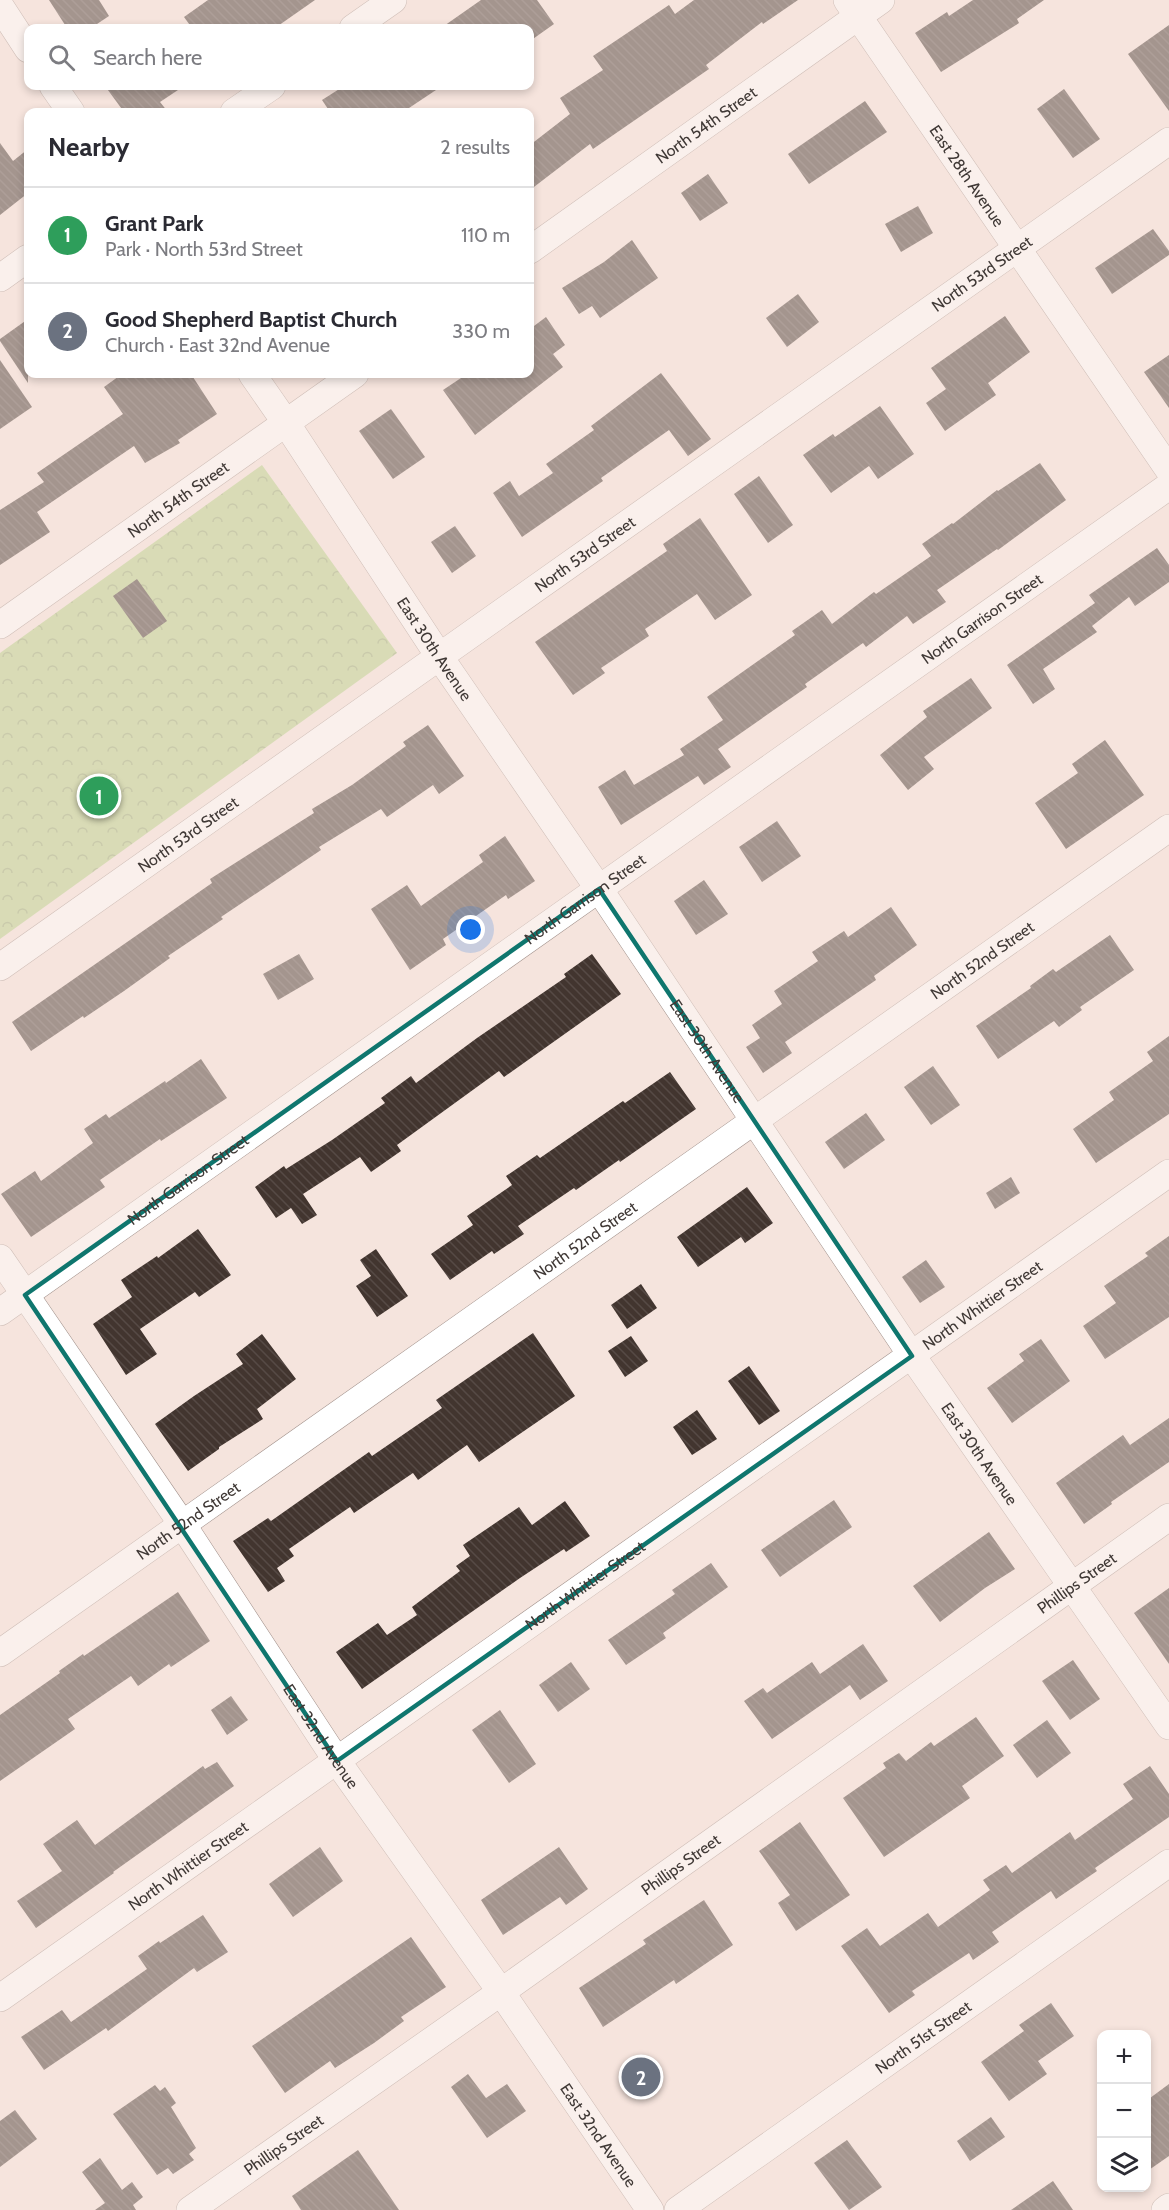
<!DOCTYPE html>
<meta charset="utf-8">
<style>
body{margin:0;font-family:Cabin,sans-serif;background:#f7f7f7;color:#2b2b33}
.controls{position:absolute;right:18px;bottom:18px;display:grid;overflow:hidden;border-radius:12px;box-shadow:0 3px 9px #0003}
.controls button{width:54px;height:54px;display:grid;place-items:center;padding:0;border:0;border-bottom:2px solid #e1e1e2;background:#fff;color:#2b2b33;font:30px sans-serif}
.you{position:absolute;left:471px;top:930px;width:21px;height:21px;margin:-15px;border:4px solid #fff;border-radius:50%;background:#1a73e8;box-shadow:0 0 0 9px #1a73e833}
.badge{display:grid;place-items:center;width:39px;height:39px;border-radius:50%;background:#0f766e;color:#fff;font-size:20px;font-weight:700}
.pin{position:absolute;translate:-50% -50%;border:3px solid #fff;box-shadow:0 2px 6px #0006}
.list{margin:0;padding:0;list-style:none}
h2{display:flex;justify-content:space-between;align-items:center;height:78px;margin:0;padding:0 24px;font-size:26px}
h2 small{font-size:20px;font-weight:400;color:#7c7c81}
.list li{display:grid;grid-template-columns:39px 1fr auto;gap:18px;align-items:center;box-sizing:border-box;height:96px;padding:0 24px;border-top:2px solid #e1e1e2}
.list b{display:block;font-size:22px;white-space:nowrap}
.list p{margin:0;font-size:20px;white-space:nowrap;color:#7c7c81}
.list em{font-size:20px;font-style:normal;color:#7c7c81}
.icon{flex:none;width:33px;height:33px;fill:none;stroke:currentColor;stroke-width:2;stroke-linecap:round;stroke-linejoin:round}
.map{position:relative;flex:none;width:1169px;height:2210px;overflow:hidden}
.search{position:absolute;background:#fff;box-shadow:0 3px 9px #0003;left:24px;top:24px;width:510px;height:66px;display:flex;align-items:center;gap:15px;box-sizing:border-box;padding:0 21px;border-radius:12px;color:#7c7c81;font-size:22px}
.panel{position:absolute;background:#fff;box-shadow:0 3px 9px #0003;left:24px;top:108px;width:510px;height:270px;border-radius:12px}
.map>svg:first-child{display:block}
.park{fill:url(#park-crowns)}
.building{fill:url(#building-back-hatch)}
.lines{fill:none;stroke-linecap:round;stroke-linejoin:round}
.minor-casing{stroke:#a2928c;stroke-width:28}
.minor{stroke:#fff;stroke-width:27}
.marked{fill:none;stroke:#0f766e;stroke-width:4.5;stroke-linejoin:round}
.labels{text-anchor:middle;stroke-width:6;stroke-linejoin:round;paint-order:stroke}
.street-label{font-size:16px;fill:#403936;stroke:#fdf3ee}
</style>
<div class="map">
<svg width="1169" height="2210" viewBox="0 0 1169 2210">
<defs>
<pattern id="park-crowns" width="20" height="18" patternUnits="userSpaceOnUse" patternTransform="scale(1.5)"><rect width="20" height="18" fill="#b5d188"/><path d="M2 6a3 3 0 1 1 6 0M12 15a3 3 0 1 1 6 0" fill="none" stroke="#95ab70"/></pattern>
<pattern id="building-back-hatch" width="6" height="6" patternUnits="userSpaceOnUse" patternTransform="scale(1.5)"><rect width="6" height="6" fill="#42352f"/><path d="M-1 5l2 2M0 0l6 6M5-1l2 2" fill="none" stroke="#564a45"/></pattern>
</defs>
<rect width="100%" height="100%" fill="#f5e4dd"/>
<path class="park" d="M 262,465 L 397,653 L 0,939 L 0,653 Z"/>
<g class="building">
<path d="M 49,0 L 99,0 L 109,16 L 91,28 L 67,28 Z"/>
<path d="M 208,0 L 315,0 L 275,28 L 192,28 L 184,17 Z"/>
<path d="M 481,0 L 537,0 L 554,24 L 530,41 L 530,28 L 441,28 Z"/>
<path d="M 694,0 L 798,0 L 763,24 L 762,22 L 706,65 L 709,69 L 593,149 L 590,144 L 530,190 L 530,145 L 570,114 L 560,98 L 603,70 L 593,56 L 669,5 L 675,14 Z"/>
<path d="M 973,0 L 1044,0 L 1017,19 L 1019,23 L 941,72 L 915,33 L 947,12 L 949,16 Z"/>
<path d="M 1169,25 L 1169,111 L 1128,54 Z"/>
<path d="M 105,86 L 184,86 L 160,102 L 168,112 L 124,112 Z"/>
<path d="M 344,86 L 442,86 L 403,112 L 330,112 L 322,100 Z"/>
<path d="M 1064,89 L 1100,139 L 1073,158 L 1037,109 Z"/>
<path d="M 865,101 L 887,132 L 809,184 L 788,154 Z"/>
<path d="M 0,143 L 13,161 L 28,149 L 28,193 L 0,215 Z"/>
<path d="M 708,174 L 728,203 L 700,221 L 681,193 Z"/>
<path d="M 918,206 L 933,233 L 901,252 L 885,224 Z"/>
<path d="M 1153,229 L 1169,251 L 1169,255 L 1112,294 L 1095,268 Z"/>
<path d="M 632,240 L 658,278 L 600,318 L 592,306 L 579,314 L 562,288 L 604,262 Z"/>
<path d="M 798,294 L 819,322 L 787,347 L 766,318 Z"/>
<path d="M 1005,316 L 1030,352 L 988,383 L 996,395 L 945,431 L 926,403 L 946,389 L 931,368 Z"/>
<path d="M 546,317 L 565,345 L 553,354 L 563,367 L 475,435 L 443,390 L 467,374 L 530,374 L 530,329 Z"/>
<path d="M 28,319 L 28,383 L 0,341 L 0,339 Z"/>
<path d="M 1169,355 L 1169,408 L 1144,372 Z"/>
<path d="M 0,360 L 32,407 L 0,429 Z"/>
<path d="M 661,373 L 711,439 L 688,456 L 669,430 L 601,478 L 603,481 L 522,537 L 493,493 L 510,481 L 519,496 L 553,473 L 546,464 L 594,430 L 591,426 Z"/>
<path d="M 122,374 L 191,374 L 217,414 L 178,440 L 180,443 L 145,463 L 134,446 L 37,512 L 50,532 L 0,565 L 0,510 L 44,482 L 37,473 L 123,414 L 104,387 Z"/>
<path d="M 880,406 L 914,454 L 878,479 L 869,466 L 831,493 L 803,455 L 833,434 L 835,437 Z"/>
<path d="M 391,409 L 425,457 L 393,479 L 359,431 Z"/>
<path d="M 1040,463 L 1066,500 L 998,550 L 997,549 L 937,590 L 946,602 L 913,624 L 907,616 L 866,647 L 863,643 L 805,684 L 807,687 L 718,749 L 731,767 L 704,785 L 698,776 L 621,825 L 598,787 L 625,770 L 634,785 L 684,755 L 680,749 L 723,720 L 707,697 L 795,635 L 792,631 L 822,610 L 832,624 L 874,592 L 876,594 L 931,556 L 922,544 L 952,523 L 953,524 L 997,490 L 998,491 Z"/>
<path d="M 759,476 L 793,525 L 768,543 L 734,494 Z"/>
<path d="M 700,518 L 752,595 L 715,620 L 697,594 L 645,629 L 649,636 L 601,668 L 605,673 L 573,695 L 535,642 L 667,551 L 663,544 Z"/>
<path d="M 455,526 L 476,556 L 452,573 L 431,542 Z"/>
<path d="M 1157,548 L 1169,565 L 1169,582 L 1135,606 L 1129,597 L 1092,626 L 1097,632 L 1043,669 L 1055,689 L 1033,704 L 1007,665 L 1095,603 L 1089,595 Z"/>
<path d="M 137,579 L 167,621 L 143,638 L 113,596 Z"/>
<path d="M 971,678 L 992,708 L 924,757 L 934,769 L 908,790 L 880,755 L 927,717 L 923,711 Z"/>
<path d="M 428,725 L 464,776 L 439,794 L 433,785 L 387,817 L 381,809 L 319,847 L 321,850 L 221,917 L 223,919 L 168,956 L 170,958 L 124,991 L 84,1018 L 83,1016 L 31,1051 L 12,1022 L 212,883 L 210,879 L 314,813 L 312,809 L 352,785 L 406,746 L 403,742 Z"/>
<path d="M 1105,740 L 1144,795 L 1066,849 L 1035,803 L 1078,773 L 1072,764 Z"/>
<path d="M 777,821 L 801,856 L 762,882 L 739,847 Z"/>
<path d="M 505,836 L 535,881 L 508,899 L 506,895 L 443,939 L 446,945 L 410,970 L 371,909 L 407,885 L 421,906 L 483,862 L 479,855 Z"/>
<path d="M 704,880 L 728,914 L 696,935 L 674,901 Z"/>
<path d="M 891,907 L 917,945 L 874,976 L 876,980 L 785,1042 L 792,1053 L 763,1073 L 746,1047 L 760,1038 L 752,1025 L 782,1004 L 774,991 L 818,961 L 812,952 L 844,931 L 848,937 Z"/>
<path d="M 1110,935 L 1134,970 L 1080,1007 L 1082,1010 L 1059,1027 L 1054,1021 L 998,1059 L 976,1026 L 1031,988 L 1030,986 L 1053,969 L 1056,972 Z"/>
<path d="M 299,954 L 314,979 L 278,1000 L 263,974 Z"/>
<path d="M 592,954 L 621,994 L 504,1077 L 499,1071 L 397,1145 L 401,1151 L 371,1172 L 360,1157 L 303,1194 L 317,1215 L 302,1224 L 291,1208 L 276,1218 L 255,1187 L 284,1166 L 286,1169 L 332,1140 L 385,1103 L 381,1098 L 411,1076 L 416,1083 L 477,1038 L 566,977 L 564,974 Z"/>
<path d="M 1169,1036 L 1169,1114 L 1096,1163 L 1073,1129 L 1114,1100 L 1109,1092 L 1153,1061 L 1147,1052 Z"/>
<path d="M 201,1059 L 227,1098 L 161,1141 L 160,1139 L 100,1180 L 105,1187 L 31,1237 L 1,1194 L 35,1171 L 41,1181 L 93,1143 L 84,1129 L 106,1114 L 109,1118 L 165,1081 L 166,1083 Z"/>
<path d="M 933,1066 L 960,1105 L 931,1125 L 904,1087 Z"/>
<path d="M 670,1072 L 696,1109 L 620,1162 L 619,1160 L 576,1190 L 574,1188 L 518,1226 L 524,1234 L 494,1254 L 492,1251 L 450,1280 L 431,1254 L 473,1225 L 467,1216 L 512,1185 L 506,1176 L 537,1155 L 540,1158 L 623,1101 L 625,1103 Z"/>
<path d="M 866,1113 L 885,1140 L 844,1169 L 825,1142 Z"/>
<path d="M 1011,1177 L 1020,1193 L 995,1209 L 986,1193 Z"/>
<path d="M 747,1187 L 773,1223 L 745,1243 L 741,1237 L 698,1267 L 677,1237 Z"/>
<path d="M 198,1229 L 231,1275 L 199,1297 L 195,1292 L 140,1329 L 157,1354 L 126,1375 L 93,1324 L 132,1297 L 121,1280 L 157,1256 L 158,1258 Z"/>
<path d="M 1169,1236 L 1169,1317 L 1105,1359 L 1083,1326 L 1116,1303 L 1104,1286 L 1148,1256 L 1145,1253 Z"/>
<path d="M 376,1249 L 408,1296 L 377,1317 L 356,1286 L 371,1276 L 360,1260 Z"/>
<path d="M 926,1260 L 945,1287 L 920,1303 L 902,1277 Z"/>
<path d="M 641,1284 L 657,1308 L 627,1329 L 611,1305 Z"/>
<path d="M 533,1333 L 575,1396 L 479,1462 L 467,1445 L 418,1480 L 413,1473 L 354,1513 L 350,1507 L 289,1549 L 294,1556 L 277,1568 L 285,1581 L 268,1592 L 233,1541 L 268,1518 L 271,1521 L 369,1452 L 372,1456 L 442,1408 L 436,1400 Z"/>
<path d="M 262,1334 L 296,1379 L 257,1409 L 263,1419 L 219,1447 L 219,1449 L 188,1471 L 155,1424 L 194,1396 L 243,1364 L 236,1354 Z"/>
<path d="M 631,1336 L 648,1361 L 625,1377 L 608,1351 Z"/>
<path d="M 1041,1339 L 1070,1381 L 1012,1423 L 987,1388 L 1024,1361 L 1019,1354 Z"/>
<path d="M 749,1366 L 780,1411 L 759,1425 L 728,1381 Z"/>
<path d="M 697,1410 L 717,1439 L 692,1455 L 673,1427 Z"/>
<path d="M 1169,1418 L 1169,1462 L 1111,1502 L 1112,1504 L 1084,1524 L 1056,1483 L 1123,1435 L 1130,1445 Z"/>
<path d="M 834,1500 L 852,1527 L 780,1577 L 761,1550 Z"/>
<path d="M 565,1501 L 590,1536 L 566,1552 L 564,1549 L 520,1578 L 362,1689 L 336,1652 L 378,1623 L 387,1635 L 417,1615 L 412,1607 L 460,1571 L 456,1566 L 470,1556 L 463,1545 L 519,1507 L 532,1525 Z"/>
<path d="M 989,1532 L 1015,1569 L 985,1588 L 940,1622 L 913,1586 Z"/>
<path d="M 711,1563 L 728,1587 L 663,1633 L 666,1638 L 626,1665 L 608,1640 L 675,1594 L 672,1590 Z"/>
<path d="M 1169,1588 L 1169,1664 L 1134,1613 Z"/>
<path d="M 178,1592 L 210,1641 L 171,1667 L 169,1664 L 138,1686 L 131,1676 L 68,1719 L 75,1729 L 0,1781 L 0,1715 L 60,1673 L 59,1671 L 83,1654 L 84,1656 Z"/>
<path d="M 863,1644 L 888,1681 L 860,1700 L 850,1685 L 772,1739 L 744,1701 L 763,1688 L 767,1693 L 812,1662 L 820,1674 Z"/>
<path d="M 1073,1660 L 1100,1699 L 1070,1720 L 1042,1681 Z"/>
<path d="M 571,1662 L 590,1689 L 558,1712 L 539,1685 Z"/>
<path d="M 231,1696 L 248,1720 L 227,1735 L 211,1710 Z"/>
<path d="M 500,1710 L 536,1764 L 509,1783 L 472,1730 Z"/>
<path d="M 976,1717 L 1004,1756 L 962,1786 L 970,1798 L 884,1857 L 843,1798 L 886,1768 L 883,1763 L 899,1753 L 906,1761 L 931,1742 L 934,1746 Z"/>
<path d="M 1047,1720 L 1071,1753 L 1037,1778 L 1013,1745 Z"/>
<path d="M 217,1762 L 234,1786 L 113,1872 L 114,1873 L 36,1928 L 17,1901 L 62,1871 L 43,1844 L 77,1820 L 95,1845 L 203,1766 L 205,1769 Z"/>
<path d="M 1150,1766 L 1169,1794 L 1169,1817 L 1095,1868 L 1097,1871 L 1056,1899 L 1051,1891 L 992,1932 L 999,1942 L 973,1960 L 969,1953 L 912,1991 L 915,1995 L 889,2013 L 841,1946 L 867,1928 L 880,1946 L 928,1913 L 938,1927 L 990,1890 L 983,1880 L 1006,1865 L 1012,1873 L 1070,1832 L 1075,1840 L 1133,1799 L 1123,1784 Z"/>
<path d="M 800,1822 L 850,1895 L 796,1931 L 778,1903 L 790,1895 L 759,1851 Z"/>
<path d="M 320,1847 L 343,1881 L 293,1917 L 269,1884 Z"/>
<path d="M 559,1847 L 588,1889 L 566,1905 L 560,1897 L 503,1935 L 481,1900 Z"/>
<path d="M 704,1900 L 733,1945 L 676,1984 L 674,1980 L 603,2027 L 579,1988 L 646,1944 L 643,1940 Z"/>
<path d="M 203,1915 L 228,1952 L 197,1972 L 194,1968 L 108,2031 L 106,2028 L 44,2070 L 21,2037 L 62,2010 L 71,2022 L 147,1969 L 138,1956 L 159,1941 L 160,1943 Z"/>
<path d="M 411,1937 L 446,1987 L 401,2017 L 404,2021 L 374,2043 L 335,2068 L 330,2061 L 285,2093 L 252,2046 Z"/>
<path d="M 1051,2003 L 1074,2036 L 1038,2061 L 1047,2074 L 1009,2101 L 981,2062 L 1024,2031 L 1019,2025 Z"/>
<path d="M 468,2074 L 486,2098 L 507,2084 L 526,2111 L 487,2138 L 451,2087 Z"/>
<path d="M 1169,2084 L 1169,2156 L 1146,2172 L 1146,2101 Z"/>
<path d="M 155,2085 L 160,2091 L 165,2087 L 176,2103 L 171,2107 L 196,2148 L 189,2154 L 194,2160 L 173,2174 L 168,2168 L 157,2175 L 113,2114 Z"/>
<path d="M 15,2110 L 37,2139 L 0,2167 L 0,2121 Z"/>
<path d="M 991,2117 L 1005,2137 L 970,2161 L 957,2141 Z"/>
<path d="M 847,2140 L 882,2187 L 849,2210 L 814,2163 Z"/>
<path d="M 358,2150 L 399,2210 L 301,2210 L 292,2196 Z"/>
<path d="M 100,2158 L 122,2190 L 132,2182 L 143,2197 L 133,2205 L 136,2210 L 95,2210 L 105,2203 L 82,2172 Z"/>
<path d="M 1053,2181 L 1073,2210 L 1011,2210 Z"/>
</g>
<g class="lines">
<g class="minor-casing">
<g id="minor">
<path id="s1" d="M 847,0 L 1169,470"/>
<path d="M 0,6 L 28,49"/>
<path d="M 353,28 L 393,0"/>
<path d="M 53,86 L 71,112"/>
<path d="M 234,112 L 272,86"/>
<path id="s2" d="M 530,250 L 881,0"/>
<path d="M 0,278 L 28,258"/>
<path id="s3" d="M 252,374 L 286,423 L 439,656 L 599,889 L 912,1356 L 1169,1726"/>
<path id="s4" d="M 0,625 L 355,374"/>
<path id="s5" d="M 0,967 L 1169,141"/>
<path id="s6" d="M 0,1258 L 182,1524 L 337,1761 L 501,1992 L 650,2210"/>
<path id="s7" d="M 0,1312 L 1169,486"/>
<path id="s8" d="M 0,1653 L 1169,828"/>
<path id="s9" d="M 0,1998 L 1169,1173"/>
<path id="s10" d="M 190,2210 L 501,1992 L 1169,1517"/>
<path id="s11" d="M 678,2210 L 1169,1863"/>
<path d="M 1165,2210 L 1169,2207"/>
</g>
</g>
<use href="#minor" class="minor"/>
</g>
<path d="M0 0H1169V2210H0ZM 599,889 L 912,1356 L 337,1761 L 25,1295 Z" fill="#f5e4dd" fill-opacity=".55" fill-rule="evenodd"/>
<path class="marked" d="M 599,889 L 912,1356 L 337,1761 L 25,1295 Z"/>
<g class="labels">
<g class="street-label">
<text dy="6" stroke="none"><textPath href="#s2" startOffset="216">North 54th Street</textPath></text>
<text dy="6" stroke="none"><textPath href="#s1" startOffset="213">East 28th Avenue</textPath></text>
<text dy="6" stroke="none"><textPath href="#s5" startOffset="1202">North 53rd Street</textPath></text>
<text dy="6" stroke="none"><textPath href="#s4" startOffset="218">North 54th Street</textPath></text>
<text dy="6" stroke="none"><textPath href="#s5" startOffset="716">North 53rd Street</textPath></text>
<text dy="6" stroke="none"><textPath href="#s7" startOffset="1202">North Garrison Street</textPath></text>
<text dy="6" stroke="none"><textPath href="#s3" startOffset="330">East 30th Avenue</textPath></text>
<text dy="6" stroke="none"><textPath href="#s5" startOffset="230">North 53rd Street</textPath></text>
<text dy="6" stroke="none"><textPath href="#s7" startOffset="716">North Garrison Street</textPath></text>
<text dy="6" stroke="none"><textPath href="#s8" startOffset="1202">North 52nd Street</textPath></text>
<text dy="6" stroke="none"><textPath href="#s3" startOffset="816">East 30th Avenue</textPath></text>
<text dy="6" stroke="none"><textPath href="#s7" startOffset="230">North Garrison Street</textPath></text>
<text dy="6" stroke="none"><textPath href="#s8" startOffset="716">North 52nd Street</textPath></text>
<text dy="6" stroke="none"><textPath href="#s9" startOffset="1202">North Whittier Street</textPath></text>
<text dy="6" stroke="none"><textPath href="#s3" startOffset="1302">East 30th Avenue</textPath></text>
<text dy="6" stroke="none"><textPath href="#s8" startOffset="230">North 52nd Street</textPath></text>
<text dy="6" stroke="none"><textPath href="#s10" startOffset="1086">Phillips Street</textPath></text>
<text dy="6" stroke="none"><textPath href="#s9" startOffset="716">North Whittier Street</textPath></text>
<text dy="6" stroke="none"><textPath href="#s6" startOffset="576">East 32nd Avenue</textPath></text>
<text dy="6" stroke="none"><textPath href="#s10" startOffset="600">Phillips Street</textPath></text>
<text dy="6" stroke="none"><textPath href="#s9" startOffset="230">North Whittier Street</textPath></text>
<text dy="6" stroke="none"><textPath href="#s11" startOffset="300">North 51st Street</textPath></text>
<text dy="6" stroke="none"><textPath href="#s6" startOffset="1062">East 32nd Avenue</textPath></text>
<text dy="6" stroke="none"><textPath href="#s10" startOffset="114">Phillips Street</textPath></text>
</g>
</g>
</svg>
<div class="controls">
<button>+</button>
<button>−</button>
<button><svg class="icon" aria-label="layers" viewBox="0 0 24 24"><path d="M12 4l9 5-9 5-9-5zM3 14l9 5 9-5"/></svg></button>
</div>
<div class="you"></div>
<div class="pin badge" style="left:99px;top:796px;background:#2e9e5b">1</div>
<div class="pin badge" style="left:641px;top:2077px;background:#6b7280">2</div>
<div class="search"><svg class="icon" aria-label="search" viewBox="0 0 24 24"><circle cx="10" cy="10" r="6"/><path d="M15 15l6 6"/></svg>Search here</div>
<section class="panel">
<h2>Nearby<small>2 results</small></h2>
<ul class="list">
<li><span class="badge" style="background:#2e9e5b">1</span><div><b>Grant Park</b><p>Park · North 53rd Street</p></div><em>110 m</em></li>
<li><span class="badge" style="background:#6b7280">2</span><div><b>Good Shepherd Baptist Church</b><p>Church · East 32nd Avenue</p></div><em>330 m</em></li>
</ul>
</section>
</div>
